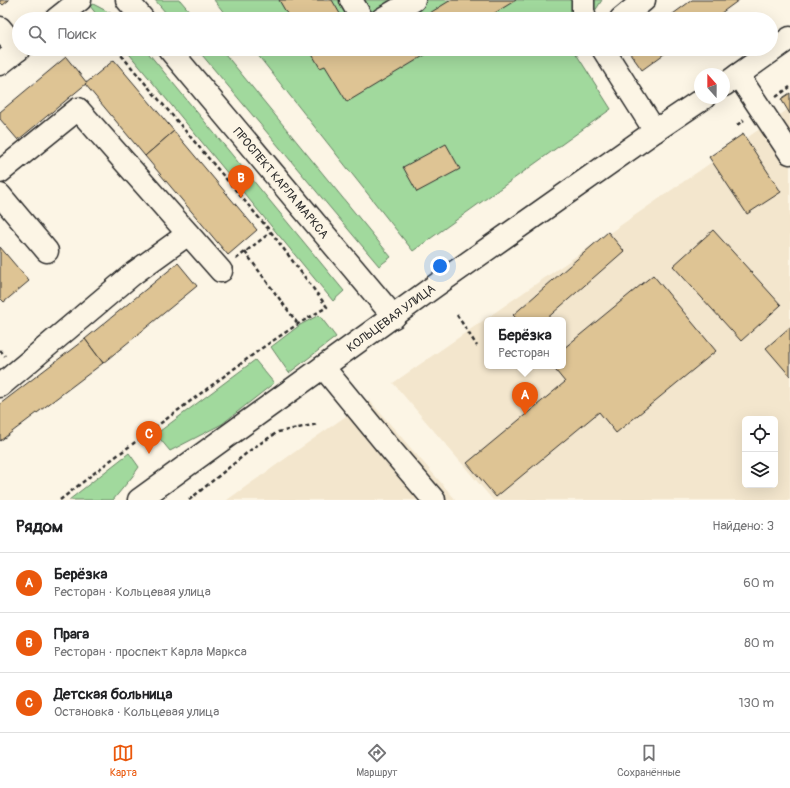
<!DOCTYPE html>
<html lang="ru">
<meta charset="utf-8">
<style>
body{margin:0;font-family:Pangolin,sans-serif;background:#f2f2f2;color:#202124}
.controls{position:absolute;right:12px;bottom:12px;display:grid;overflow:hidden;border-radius:6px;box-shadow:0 4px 16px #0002}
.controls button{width:36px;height:36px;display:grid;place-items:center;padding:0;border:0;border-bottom:1px solid #e0e0e0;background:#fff;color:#202124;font:20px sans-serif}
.compass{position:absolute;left:694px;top:68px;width:36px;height:36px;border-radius:50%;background:#fff;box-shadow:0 4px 16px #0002;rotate:339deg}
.you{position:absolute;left:440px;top:266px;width:14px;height:14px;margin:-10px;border:3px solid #fff;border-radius:50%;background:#1a73e8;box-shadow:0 0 0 6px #1a73e833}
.badge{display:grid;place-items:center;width:26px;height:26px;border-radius:50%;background:#ea580c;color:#fff;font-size:13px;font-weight:700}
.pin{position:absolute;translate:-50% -33px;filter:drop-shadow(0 1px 2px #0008)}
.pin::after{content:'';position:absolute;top:21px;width:14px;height:12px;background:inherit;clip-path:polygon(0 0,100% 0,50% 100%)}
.popup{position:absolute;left:484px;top:317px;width:82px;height:52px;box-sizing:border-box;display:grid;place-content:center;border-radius:6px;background:#fff;filter:drop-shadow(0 1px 3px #0005);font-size:13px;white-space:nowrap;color:#757577}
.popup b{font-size:15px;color:#202124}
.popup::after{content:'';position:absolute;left:50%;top:100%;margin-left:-8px;border:8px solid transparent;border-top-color:#fff}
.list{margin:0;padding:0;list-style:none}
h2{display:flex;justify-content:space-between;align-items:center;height:52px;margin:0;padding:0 16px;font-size:17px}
h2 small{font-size:13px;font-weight:400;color:#757577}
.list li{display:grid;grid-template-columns:26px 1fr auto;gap:12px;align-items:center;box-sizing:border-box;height:60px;padding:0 16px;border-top:1px solid #e0e0e0}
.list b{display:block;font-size:15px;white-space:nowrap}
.list p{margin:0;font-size:13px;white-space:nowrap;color:#757577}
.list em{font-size:13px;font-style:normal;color:#757577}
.icon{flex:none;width:22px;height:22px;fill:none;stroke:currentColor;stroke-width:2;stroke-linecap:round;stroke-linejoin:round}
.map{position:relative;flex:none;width:790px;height:500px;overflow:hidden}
.search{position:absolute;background:#fff;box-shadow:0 4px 16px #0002;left:12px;right:12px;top:12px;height:44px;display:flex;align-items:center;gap:10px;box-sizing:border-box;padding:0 14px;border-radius:22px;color:#757577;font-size:15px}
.sheet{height:232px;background:#fff}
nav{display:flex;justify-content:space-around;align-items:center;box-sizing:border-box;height:56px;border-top:1px solid #e0e0e0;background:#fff;font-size:11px;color:#757577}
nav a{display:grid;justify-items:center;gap:2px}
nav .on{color:#ea580c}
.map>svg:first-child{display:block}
.built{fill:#f3e6cd;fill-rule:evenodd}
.green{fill:#a1d99d;stroke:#668264}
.building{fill:#dec494;stroke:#2b2b2b}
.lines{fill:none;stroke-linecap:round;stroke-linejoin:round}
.minor-casing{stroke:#2b2b2b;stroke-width:25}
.major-casing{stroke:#2b2b2b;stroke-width:25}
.path{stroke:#2b2b2b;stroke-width:2.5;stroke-dasharray:4 3;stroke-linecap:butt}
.minor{stroke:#fcf5e5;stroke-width:22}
.major{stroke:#fcf5e5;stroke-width:22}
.labels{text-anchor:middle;stroke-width:3;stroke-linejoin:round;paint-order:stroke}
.street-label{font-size:12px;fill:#2b2b2b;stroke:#fcf5e5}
</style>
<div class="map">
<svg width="790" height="500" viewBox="0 0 790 500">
<rect width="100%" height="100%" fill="#fcf5e5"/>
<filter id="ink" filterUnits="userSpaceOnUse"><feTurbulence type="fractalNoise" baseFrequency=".025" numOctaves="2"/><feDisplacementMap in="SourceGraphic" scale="8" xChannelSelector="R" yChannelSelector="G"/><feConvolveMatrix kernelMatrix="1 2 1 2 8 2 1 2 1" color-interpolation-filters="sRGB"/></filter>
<g filter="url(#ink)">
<g class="built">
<path d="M 790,108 L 790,500 L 493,500 L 393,383 ZM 487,320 L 563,320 L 563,366 L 487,366 ZM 745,419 L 775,419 L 775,485 L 745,485 Z"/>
<path d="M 369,400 L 456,500 L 227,500 L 289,456 Z"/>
</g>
<g class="green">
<path d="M 155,0 L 180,0 L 196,19 L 171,19 Z"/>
<path d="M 214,0 L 602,0 L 593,14 L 589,19 L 229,19 Z"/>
<path d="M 93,4 L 120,18 L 121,19 L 100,19 L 90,6 Z"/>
<path d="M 125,49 L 145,49 L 344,291 L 333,301 Z"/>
<path d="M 197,49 L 221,49 L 391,257 L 379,266 Z"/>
<path d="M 253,49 L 573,49 L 611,109 L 413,251 Z"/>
<path d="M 319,315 L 336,337 L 289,373 L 271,347 L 300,325 Z"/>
<path d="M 255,360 L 274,383 L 222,424 L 170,451 L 156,434 Z"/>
<path d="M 129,453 L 139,467 L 132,477 L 113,500 L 69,500 Z"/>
</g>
<g class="building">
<path d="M 0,0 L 9,0 L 3,5 L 0,2 Z"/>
<path d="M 279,0 L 332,0 L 343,19 L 290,19 Z"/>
<path d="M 451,0 L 516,0 L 485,19 L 420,19 Z"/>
<path d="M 692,0 L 739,0 L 713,19 L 666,19 Z"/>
<path d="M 309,49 L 361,49 L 364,53 L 370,49 L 435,49 L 347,102 L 325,66 L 320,68 Z"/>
<path d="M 627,49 L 671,49 L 642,70 Z"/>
<path d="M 66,57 L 87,83 L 18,140 L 0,119 L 0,112 Z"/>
<path d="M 114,60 L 174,131 L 145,156 L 85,84 Z"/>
<path d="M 790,93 L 790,114 L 781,99 Z"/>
<path d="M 174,131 L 257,230 L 228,255 L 145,156 Z"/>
<path d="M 743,134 L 781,192 L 747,214 L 709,157 Z"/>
<path d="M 446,144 L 460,169 L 417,192 L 403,167 Z"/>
<path d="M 713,230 L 781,305 L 741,341 L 673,266 Z"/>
<path d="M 608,232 L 624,251 L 545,320 L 518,320 L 513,315 Z"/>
<path d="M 0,247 L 29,281 L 4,302 L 0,298 Z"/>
<path d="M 178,263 L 197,286 L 103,363 L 85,339 Z"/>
<path d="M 653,275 L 716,351 L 616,433 L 599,412 L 496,497 L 467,463 L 565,382 L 552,366 L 563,366 L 563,349 Z"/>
<path d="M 790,327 L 790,376 L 766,348 Z"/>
<path d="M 85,339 L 103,363 L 0,441 L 0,404 Z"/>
</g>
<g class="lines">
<g class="minor-casing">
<g id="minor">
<path d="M 127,0 L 143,19"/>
<path d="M 351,0 L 362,19"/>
<path d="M 583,0 L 583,11 L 585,19"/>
<path d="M 56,19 L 80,0"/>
<path d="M 382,19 L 414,0"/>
<path d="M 621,19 L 644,0"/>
<path d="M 0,28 L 18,50"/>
<path d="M 169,49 L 394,317"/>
<path d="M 603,49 L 655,131"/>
<path d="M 0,64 L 19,49"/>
<path d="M 738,75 L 790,153"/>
<path d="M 0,172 L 78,109 L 221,271"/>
<path d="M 0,195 L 47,251"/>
<path d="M 323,367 L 392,451 L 434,500"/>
<path d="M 0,386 L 134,273 L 188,234"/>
</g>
</g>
<g class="major-casing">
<g id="major">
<path d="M 724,85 L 790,38"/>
<path d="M 139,500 L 435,286 L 655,131 L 704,98"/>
</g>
</g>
<g class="path">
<path d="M 776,97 L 790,87"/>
<path d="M 737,125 L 744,120"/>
<path d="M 245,252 L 298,324"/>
<path d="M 236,259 L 271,232"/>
<path d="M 457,315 L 477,346"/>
<path d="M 0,350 L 5,356"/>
<path d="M 60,500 L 107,463 L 262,348 L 298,324 L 327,307 L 271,232 L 116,49"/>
<path d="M 189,500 L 253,448 L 278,432 L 318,424"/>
</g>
<use href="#minor" class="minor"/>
<use href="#major" class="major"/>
</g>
</g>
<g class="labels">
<g class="street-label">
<text transform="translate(281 183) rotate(50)" y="4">ПРОСПЕКТ КАРЛА МАРКСА</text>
<text transform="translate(391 318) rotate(-36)" y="4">КОЛЬЦЕВАЯ УЛИЦА</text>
</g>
</g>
</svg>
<div class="controls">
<button><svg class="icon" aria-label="locate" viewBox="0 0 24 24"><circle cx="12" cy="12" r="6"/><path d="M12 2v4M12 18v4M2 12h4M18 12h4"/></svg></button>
<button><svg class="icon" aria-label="layers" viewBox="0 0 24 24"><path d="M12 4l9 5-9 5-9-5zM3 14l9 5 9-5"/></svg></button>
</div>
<svg class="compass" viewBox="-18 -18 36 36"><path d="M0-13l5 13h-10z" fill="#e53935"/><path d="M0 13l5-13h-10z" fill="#757577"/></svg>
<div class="you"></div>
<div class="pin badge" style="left:525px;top:415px">A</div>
<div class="popup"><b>Берёзка</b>Ресторан</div>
<div class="pin badge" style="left:241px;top:198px">B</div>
<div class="pin badge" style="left:149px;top:454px">C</div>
<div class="search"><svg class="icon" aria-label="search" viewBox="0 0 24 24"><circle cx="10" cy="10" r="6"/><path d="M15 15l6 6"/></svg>Поиск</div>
</div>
<section class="sheet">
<h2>Рядом<small>Найдено: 3</small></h2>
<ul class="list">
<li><span class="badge">A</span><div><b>Берёзка</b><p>Ресторан · Кольцевая улица</p></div><em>60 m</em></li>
<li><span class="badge">B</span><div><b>Прага</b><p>Ресторан · проспект Карла Маркса</p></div><em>80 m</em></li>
<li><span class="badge">C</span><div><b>Детская больница</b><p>Остановка · Кольцевая улица</p></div><em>130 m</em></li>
</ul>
</section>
<nav>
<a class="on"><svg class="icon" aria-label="map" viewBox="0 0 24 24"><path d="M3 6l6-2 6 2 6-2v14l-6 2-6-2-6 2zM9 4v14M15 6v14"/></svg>Карта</a>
<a><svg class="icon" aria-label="directions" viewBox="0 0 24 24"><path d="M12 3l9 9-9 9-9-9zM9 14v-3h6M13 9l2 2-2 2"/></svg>Маршрут</a>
<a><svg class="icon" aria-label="saved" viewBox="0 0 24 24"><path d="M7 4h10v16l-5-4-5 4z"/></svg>Сохранённые</a>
</nav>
